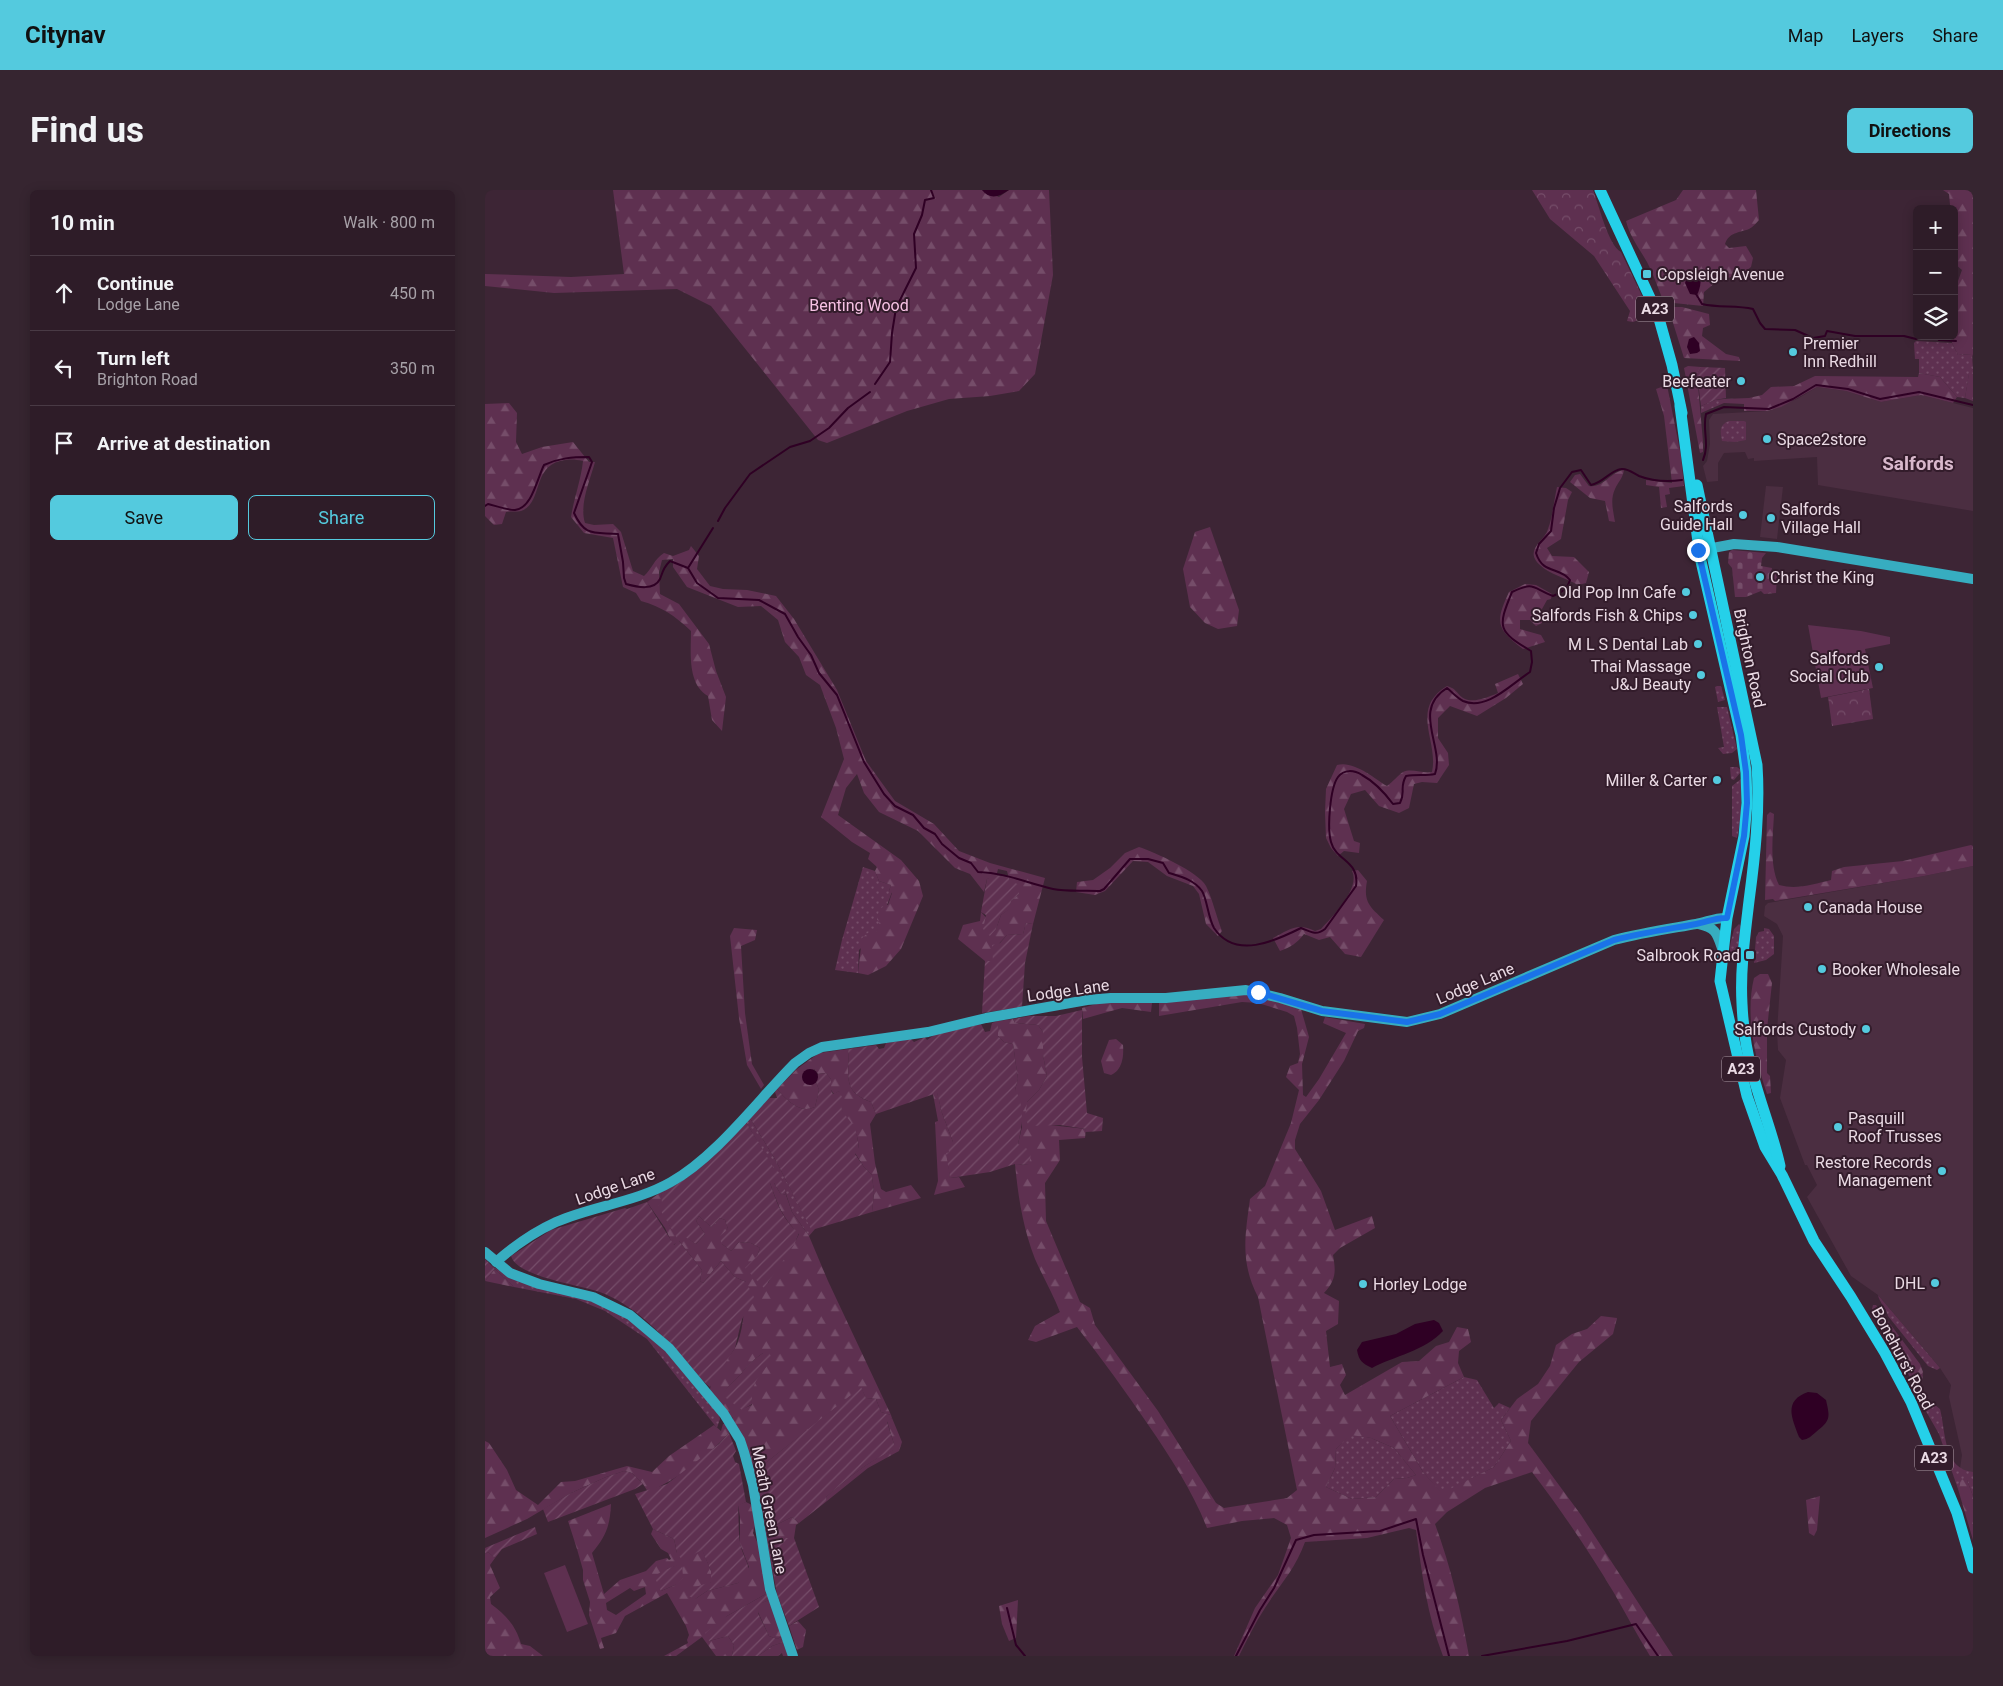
<!DOCTYPE html>
<meta charset="utf-8">
<style>
body{margin:0;font-family:Roboto,sans-serif;background:#362530;color:#f1f3f6}
.controls{position:absolute;right:15px;top:15px;display:grid;overflow:hidden;border-radius:8px;box-shadow:0 2px 12px #0003}
.controls button{width:45px;height:45px;display:grid;place-items:center;padding:0;border:0;border-bottom:1px solid #493a45;background:#2e1c28;color:#f1f3f6;font:25px sans-serif}
.stop{position:absolute;width:15px;height:15px;margin:-11px;border:4px solid #1a73e8;border-radius:50%;background:#fff}
.stop.end{background:#1a73e8;border-color:#fff;box-shadow:0 1px 5px #0008}
.list{margin:0;padding:0;list-style:none}
h2{display:flex;justify-content:space-between;align-items:center;height:65px;margin:0;padding:0 20px;font-size:21px}
h2 small{font-size:16px;font-weight:400;color:#a7a1a8}
.list li{display:grid;grid-template-columns:32px 1fr auto;gap:15px;align-items:center;box-sizing:border-box;height:75px;padding:0 20px;border-top:1px solid #493a45}
.list b{display:block;font-size:19px;white-space:nowrap}
.list p{margin:0;font-size:16px;white-space:nowrap;color:#a7a1a8}
.list em{font-size:16px;font-style:normal;color:#a7a1a8}
.actions{display:flex;gap:10px;padding:15px 20px}
.actions a{flex:1;padding:11px 0;border:1px solid #54cade;border-radius:8px;text-align:center;font-size:18px;color:#54cade}
.actions .main{background:#54cade;color:#111}
.icon{flex:none;width:28px;height:28px;fill:none;stroke:currentColor;stroke-width:2;stroke-linecap:round;stroke-linejoin:round}
.map{position:relative;flex:none;width:1488px;height:1466px;overflow:hidden;border-radius:8px}
header{display:flex;align-items:center;gap:30px;box-sizing:border-box;height:70px;padding:0 25px;background:#54cade;color:#111}
header strong{font-size:24px}
nav{display:flex;gap:28px;margin-inline-start:auto;font-size:18px}
.intro{display:flex;align-items:center;justify-content:space-between;box-sizing:border-box;height:120px;padding:0 30px}
h1{margin:0;font-size:35px}
.button{padding:12px 22px;border-radius:8px;background:#54cade;color:#111;font-size:18px;font-weight:700}
main{display:flex;gap:30px;padding:0 30px}
aside{flex:1;background:#2e1c28;border-radius:8px;box-shadow:0 2px 12px #0003}
.map>svg:first-child{display:block}
.built{fill:#4b2e41}
.grass{fill:url(#grass-dots)}
.forest{fill:url(#forest-firs);fill-rule:evenodd}
.cemetery{fill:url(#cemetery-stones)}
.park{fill:url(#park-crowns)}
.garden{fill:url(#garden-furrows)}
.pitch{fill:#5e3050}
.water{fill:#2f0024}
.lines{fill:none;stroke-linecap:round;stroke-linejoin:round}
.stream{stroke:#2f0024;stroke-width:2}
.secondary{stroke:#37adc0;stroke-width:10}
.primary{stroke:#25d0e9;stroke-width:11}
.route{stroke:#1a73e8;stroke-width:6}
.poi-dot{fill:#54cade;stroke:#331c2b;stroke-width:2}
.labels{text-anchor:middle;stroke-width:4;stroke-linejoin:round;paint-order:stroke}
.shield{fill:#331c2b;stroke:#b3a1ac;stroke-width:1}
.shield-label{font-size:15px;font-weight:bold;fill:#eadae4}
.poi-label{font-size:16px;fill:#eadae4;stroke:#331c2b;text-anchor:end}
.park-label{font-size:16px;fill:#f7c2e4;stroke:#331c2b}
.street-label{font-size:16px;fill:#eadae4;stroke:#331c2b}
.quarter-label{font-size:19px;font-weight:bold;fill:#d8b8cc;stroke:#331c2b}
</style>
<header>
<strong>Citynav</strong>
<nav><a>Map</a><a>Layers</a><a>Share</a></nav>
</header>
<div class="intro"><h1>Find us</h1><a class="button">Directions</a></div>
<main>
<aside>
<h2>10 min<small>Walk · 800 m</small></h2>
<ul class="list">
<li><svg class="icon" aria-label="ahead" viewBox="0 0 24 24"><path d="M12 20V5M6 11l6-6 6 6"/></svg><div><b>Continue</b><p>Lodge Lane</p></div><em>450 m</em></li>
<li><svg class="icon" aria-label="left" viewBox="0 0 24 24"><path d="M17 20v-9H6M10 6l-5 5 5 5"/></svg><div><b>Turn left</b><p>Brighton Road</p></div><em>350 m</em></li>
<li><svg class="icon" aria-label="arrive" viewBox="0 0 24 24"><path d="M6 21V4h12l-3 4 3 4H6"/></svg><div><b>Arrive at destination</b></div></li>
</ul>
<div class="actions"><a class="main">Save</a><a>Share</a></div>
</aside>
<div class="map">
<svg width="1488" height="1466" viewBox="0 0 1488 1466">
<defs>
<pattern id="grass-dots" width="8" height="8" patternUnits="userSpaceOnUse" patternTransform="scale(1.25)"><rect width="8" height="8" fill="#5e3050"/><path d="M2 2h.1M6 6h.1" fill="none" stroke="#754d69" stroke-width="1.8" stroke-linecap="round"/></pattern>
<pattern id="forest-firs" width="22" height="20" patternUnits="userSpaceOnUse" patternTransform="scale(1.25)"><rect width="22" height="20" fill="#5e3050"/><path d="M5 1l3.5 6h-7zM16 11l3.5 6h-7z" fill="#754d69"/></pattern>
<pattern id="cemetery-stones" width="16" height="16" patternUnits="userSpaceOnUse" patternTransform="scale(1.25)"><rect width="16" height="16" fill="#5e3050"/><path d="M2 7V4a2 2 0 0 1 4 0v3zM10 15v-3a2 2 0 0 1 4 0v3z" fill="#754d69"/></pattern>
<pattern id="park-crowns" width="20" height="18" patternUnits="userSpaceOnUse" patternTransform="scale(1.25)"><rect width="20" height="18" fill="#5e3050"/><path d="M2 6a3 3 0 1 1 6 0M12 15a3 3 0 1 1 6 0" fill="none" stroke="#754d69"/></pattern>
<pattern id="garden-furrows" width="10" height="10" patternUnits="userSpaceOnUse" patternTransform="scale(1.25)"><rect width="10" height="10" fill="#5e3050"/><path d="M-1 1l2-2M0 10L10 0M9 11l2-2" fill="none" stroke="#754d69"/></pattern>
</defs>
<rect width="100%" height="100%" fill="#3d2535"/>
<g class="built">
<path d="M 1332,197 L 1361,201 L 1396,212 L 1436,205 L 1488,218 L 1488,321 L 1333,295 L 1332,267 L 1269,271 L 1269,268 L 1263,269 L 1260,262 L 1239,263 L 1233,273 L 1233,291 L 1222,292 L 1218,276 L 1222,271 L 1225,254 L 1224,230 L 1228,224 L 1282,221 L 1312,209 Z"/>
<path d="M 1281,296 L 1298,297 L 1292,349 L 1275,347 Z"/>
<path d="M 1488,676 L 1488,1290 L 1474,1285 L 1477,1265 L 1464,1207 L 1466,1195 L 1455,1178 L 1393,1105 L 1366,1086 L 1322,1007 L 1332,995 L 1322,975 L 1320,975 L 1295,908 L 1301,870 L 1293,860 L 1292,842 L 1298,746 L 1292,734 L 1279,726 L 1280,716 L 1283,713 L 1439,686 Z"/>
</g>
<g class="grass">
<path d="M 1431,151 L 1467,153 L 1473,165 L 1487,164 L 1488,179 L 1484,184 L 1480,208 L 1472,207 L 1455,187 L 1434,183 L 1434,169 L 1430,169 L 1429,153 Z"/>
<path d="M 1239,209 L 1239,213 L 1216,223 L 1216,216 L 1230,210 Z"/>
<path d="M 1244,231 L 1259,231 L 1261,232 L 1261,250 L 1250,252 L 1237,251 C 1235,241 1234,235 1244,231 Z"/>
<path d="M 1232,496 L 1236,496 L 1240,510 L 1233,512 L 1230,497 Z"/>
<path d="M 1232,517 L 1242,517 L 1252,559 L 1247,563 L 1238,564 L 1233,558 L 1239,557 Z"/>
<path d="M 1245,577 L 1252,577 L 1256,580 L 1256,582 L 1249,590 L 1246,589 Z"/>
<path d="M 1256,589 L 1256,627 L 1252,648 L 1247,646 L 1247,596 Z"/>
<path d="M 378,677 L 390,681 L 394,691 L 406,695 L 404,701 L 407,702 L 391,744 L 374,760 L 373,783 L 350,780 L 357,750 Z"/>
<path d="M 1254,734 L 1256,736 L 1253,771 L 1251,771 C 1240,763 1247,750 1249,739 Z"/>
<path d="M 1279,738 L 1284,739 L 1289,746 L 1289,764 L 1281,770 L 1269,773 L 1271,747 L 1274,742 L 1279,741 Z"/>
<path d="M 265,928 L 291,971 L 326,1038 L 330,1039 L 324,1046 L 307,1022 L 298,995 L 261,932 Z"/>
<path d="M 7,1076 L 24,1086 L 111,1110 L 133,1121 L 171,1150 L 233,1221 L 235,1229 L 232,1238 L 162,1149 L 120,1121 L 91,1109 L 29,1097 Z"/>
<path d="M 1393,1105 L 1455,1178 L 1452,1180 L 1443,1176 L 1403,1126 C 1401,1118 1394,1112 1393,1105 Z"/>
<path d="M 1422,1181 L 1431,1188 L 1436,1186 L 1438,1182 L 1437,1192 L 1431,1195 L 1427,1193 Z"/>
<path d="M 979,1187 L 992,1190 L 1009,1218 L 1014,1213 L 1025,1218 L 1016,1230 L 1026,1251 L 1009,1277 L 957,1304 L 938,1282 L 905,1226 Z"/>
<path d="M 1446,1212 L 1455,1219 C 1461,1242 1458,1279 1488,1282 L 1488,1306 L 1482,1290 L 1473,1299 L 1454,1244 L 1438,1216 Z"/>
<path d="M 866,1244 L 886,1248 L 909,1258 L 931,1285 L 922,1288 L 909,1289 L 891,1307 L 867,1309 L 841,1297 L 850,1278 L 851,1259 Z"/>
</g>
<g class="forest">
<path d="M 128,0 L 497,0 L 514,7 L 524,0 L 564,0 L 568,85 L 550,184 L 534,201 L 505,206 L 464,209 L 422,221 L 342,253 L 333,250 L 226,116 L 192,99 L 69,103 L 0,96 L 0,84 L 86,87 L 139,84 Z"/>
<path d="M 1198,0 L 1271,0 L 1274,30 C 1271,33 1268,37 1264,39 C 1254,43 1244,42 1240,54 L 1244,58 L 1261,56 L 1268,68 L 1266,77 L 1258,83 L 1231,92 L 1219,102 L 1218,116 L 1179,112 C 1173,99 1169,85 1162,72 C 1154,58 1145,47 1141,31 L 1191,10 Z"/>
<path d="M 1458,0 L 1488,0 L 1488,167 L 1487,164 L 1473,165 L 1467,153 L 1466,146 L 1469,146 L 1469,102 L 1477,80 L 1469,73 L 1469,19 L 1461,19 L 1465,15 L 1464,4 Z"/>
<path d="M 1187,117 L 1197,117 L 1224,124 L 1225,135 L 1218,138 L 1217,146 L 1241,164 L 1254,167 L 1255,171 L 1199,168 L 1184,120 Z"/>
<path d="M 1203,176 L 1216,177 L 1212,184 L 1218,252 L 1218,262 L 1215,263 L 1199,178 Z"/>
<path d="M 1488,179 L 1488,211 L 1480,208 L 1484,183 Z"/>
<path d="M 1434,183 L 1455,187 L 1472,207 L 1468,213 L 1436,205 L 1396,212 L 1361,201 L 1332,197 L 1296,217 L 1282,221 L 1259,221 L 1259,214 L 1239,213 L 1239,209 L 1264,208 L 1277,205 L 1286,197 L 1309,196 L 1330,186 L 1433,187 Z"/>
<path d="M 1182,195 L 1196,266 L 1199,296 L 1184,298 L 1185,304 L 1180,305 L 1182,317 L 1176,318 L 1174,297 L 1161,295 L 1161,290 L 1187,293 L 1179,226 L 1171,199 Z"/>
<path d="M 24,213 L 32,223 L 31,252 L 37,264 L 57,257 L 88,252 L 104,272 L 110,272 C 105,290 94,315 100,333 L 109,335 L 128,334 L 136,342 L 148,381 L 159,386 C 167,379 169,369 179,363 L 188,366 L 204,360 L 206,356 L 214,366 L 212,379 L 225,396 L 238,399 L 262,400 L 291,406 L 309,429 L 352,500 L 381,571 L 410,611 L 449,634 L 474,661 L 505,673 L 560,688 L 548,734 L 541,733 L 538,744 L 522,745 L 508,760 L 508,772 L 500,771 L 473,749 L 478,735 L 495,731 L 496,722 L 511,739 L 516,725 L 524,719 L 526,711 L 534,704 L 524,689 L 522,681 L 513,679 L 511,687 L 502,689 L 499,702 L 485,684 L 470,678 L 433,641 L 394,622 L 379,603 L 372,584 L 361,598 L 353,625 L 416,670 L 434,691 L 438,706 L 416,759 L 401,776 L 383,785 L 373,783 L 377,748 L 384,742 L 391,743 L 395,731 L 392,730 L 394,720 L 400,715 L 403,715 L 407,703 L 404,701 L 406,695 L 394,691 L 390,681 L 392,677 L 383,669 L 385,663 L 367,652 L 336,627 L 359,569 L 351,538 L 335,495 L 321,485 L 314,467 L 300,452 L 293,430 L 276,416 L 253,417 L 202,397 L 188,377 L 188,369 L 177,370 L 174,382 L 175,404 L 194,414 L 224,454 L 231,481 L 241,507 L 237,541 L 227,530 L 223,506 C 202,494 206,462 206,441 C 189,425 177,417 156,411 L 151,403 L 138,397 L 128,348 L 99,343 L 86,327 C 89,308 96,290 98,271 C 89,269 84,269 75,271 C 47,278 58,313 36,321 C 32,322 25,321 21,322 L 17,334 L 9,335 L 0,326 L 0,214 Z"/>
<path d="M 1139,280 C 1138,288 1133,292 1130,299 C 1125,310 1128,320 1130,332 L 1124,331 L 1120,311 L 1105,308 L 1085,292 L 1090,285 L 1095,284 L 1104,296 C 1119,298 1125,282 1139,280 Z"/>
<path d="M 1072,297 L 1081,298 L 1087,302 L 1083,310 L 1076,349 L 1062,358 L 1067,366 L 1089,367 L 1104,382 L 1101,393 L 1093,395 C 1081,388 1064,384 1055,375 C 1038,360 1060,351 1063,339 C 1068,326 1069,310 1072,297 Z"/>
<path d="M 725,337 L 754,420 L 752,436 L 733,439 L 720,433 L 705,417 L 698,379 L 710,342 Z"/>
<path d="M 1040,394 L 1051,395 L 1067,404 L 1066,409 L 1062,410 L 1057,419 L 1057,433 L 1051,436 L 1045,430 L 1035,430 L 1035,439 L 1056,445 L 1060,452 L 1038,459 C 1011,439 1010,432 1024,402 Z"/>
<path d="M 1033,484 L 1038,494 L 1021,508 L 992,526 L 965,516 L 953,528 L 953,548 L 963,563 L 964,575 L 952,593 L 937,592 L 929,594 L 924,618 L 914,623 L 894,616 L 880,600 L 866,604 L 859,619 L 869,651 L 875,653 L 874,663 L 859,661 L 853,666 L 846,658 L 841,648 L 840,622 L 841,599 L 852,575 C 868,570 889,588 902,596 C 908,592 913,585 918,582 C 927,578 938,584 947,582 C 954,551 924,519 962,496 C 972,499 970,502 978,508 C 987,514 1004,507 1013,503 L 1010,494 Z"/>
<path d="M 1285,622 L 1289,624 C 1288,646 1284,675 1294,695 C 1312,700 1329,694 1346,690 L 1347,681 L 1359,677 L 1418,671 L 1486,655 L 1488,656 L 1488,676 L 1439,686 L 1290,711 L 1288,709 L 1280,710 L 1282,625 Z"/>
<path d="M 654,657 C 669,662 714,682 721,696 C 728,710 731,726 737,741 L 733,746 L 721,734 L 714,704 L 708,696 L 682,686 L 663,672 L 648,671 L 620,701 L 610,705 L 591,702 L 592,692 L 608,690 L 625,678 L 640,663 Z"/>
<path d="M 873,680 L 882,691 C 878,712 885,717 899,730 L 876,767 L 860,764 L 845,747 L 834,750 L 819,744 C 812,753 806,757 795,761 L 788,748 C 804,740 812,732 830,741 L 836,739 C 847,727 876,698 867,681 Z"/>
<path d="M 249,738 L 272,740 L 270,750 L 256,756 L 260,823 L 267,874 L 279,895 L 276,899 L 262,875 L 254,828 L 245,746 Z"/>
<path d="M 1275,784 L 1283,784 L 1287,793 L 1282,839 L 1282,883 L 1285,886 L 1286,903 L 1282,904 C 1270,868 1260,825 1269,788 Z"/>
<path d="M 761,804 L 788,810 L 816,819 L 824,847 L 817,874 L 818,905 L 821,907 L 834,889 L 861,843 L 838,833 L 840,827 L 880,834 L 879,838 L 873,841 L 859,871 L 834,910 L 815,934 L 810,950 L 810,959 L 836,1001 L 850,1040 L 887,1026 L 890,1038 L 855,1058 L 848,1065 C 851,1082 851,1090 839,1103 L 854,1111 L 853,1134 L 841,1141 L 845,1177 L 857,1174 L 861,1185 L 855,1195 L 860,1205 L 917,1172 L 934,1171 L 951,1156 L 964,1152 L 972,1137 L 983,1139 L 986,1152 L 974,1161 L 973,1173 L 979,1187 L 905,1226 L 938,1282 L 957,1303 L 1009,1277 L 1026,1251 L 1016,1230 L 1032,1209 L 1053,1194 L 1065,1176 L 1071,1155 L 1087,1144 L 1102,1139 L 1116,1126 L 1132,1128 L 1128,1144 L 1094,1172 L 1046,1231 L 1043,1253 L 1096,1325 L 1188,1466 L 1165,1466 C 1152,1445 1141,1424 1129,1403 C 1104,1361 1076,1320 1047,1282 L 1000,1298 L 962,1322 L 950,1334 C 966,1377 976,1421 984,1466 L 958,1466 C 942,1425 937,1384 931,1340 L 924,1338 L 882,1348 L 820,1352 C 810,1380 795,1394 780,1418 C 770,1433 762,1450 754,1466 L 749,1466 L 770,1418 L 793,1385 L 806,1348 L 802,1335 L 789,1328 L 757,1331 L 722,1338 C 708,1302 686,1268 664,1236 C 641,1202 617,1169 592,1137 L 551,1152 L 543,1150 L 550,1136 L 575,1122 C 568,1104 558,1087 550,1069 C 538,1038 533,1006 530,974 L 544,975 L 533,954 L 537,937 L 530,900 L 533,889 L 528,854 L 519,852 L 513,846 L 513,831 L 528,829 L 530,833 L 553,835 L 558,842 L 558,865 L 562,886 L 554,900 L 542,912 L 556,934 L 601,939 L 600,948 L 574,950 L 575,970 L 560,993 L 561,1031 L 595,1112 L 605,1118 L 610,1135 L 673,1221 L 731,1313 L 739,1318 L 802,1308 L 812,1300 L 773,1107 C 755,1072 760,1046 765,1009 L 780,996 L 806,933 L 814,900 L 801,887 L 805,876 L 813,873 L 815,864 L 812,838 L 809,826 L 802,822 L 773,813 L 757,812 L 674,826 L 674,813 ZM 866,1245 L 886,1248 L 909,1258 L 931,1285 L 922,1288 L 909,1289 L 891,1307 L 867,1309 L 841,1297 L 850,1278 L 851,1259 Z"/>
<path d="M 654,811 L 667,813 L 666,822 L 637,818 L 598,829 L 597,818 L 615,813 Z"/>
<path d="M 631,849 L 638,855 C 639,867 637,880 626,885 L 619,883 L 616,871 L 624,850 Z"/>
<path d="M 363,859 C 365,886 356,901 386,912 L 391,924 L 385,934 L 390,973 L 396,999 L 401,1002 L 426,995 L 436,1008 L 387,1022 L 389,1003 L 387,985 L 379,977 L 370,963 L 374,958 C 372,939 369,940 359,925 C 355,918 355,909 354,901 L 349,904 L 346,900 L 346,889 L 341,883 L 333,884 L 329,879 L 325,895 L 331,892 L 334,900 L 330,917 C 314,924 302,910 292,899 L 312,879 L 334,863 Z"/>
<path d="M 452,902 L 457,923 L 468,952 L 464,962 L 462,963 L 465,988 L 474,987 L 480,997 L 449,1005 L 453,991 L 450,932 L 453,931 L 448,904 Z"/>
<path d="M 285,993 L 289,993 L 295,1003 L 301,1005 L 307,1022 L 324,1046 L 343,1091 L 406,1225 L 396,1222 L 391,1209 L 381,1208 L 376,1198 L 269,1282 L 248,1231 L 248,1228 L 243,1224 L 225,1200 C 227,1182 245,1169 252,1154 C 260,1135 259,1112 261,1092 L 250,1087 L 236,1071 L 218,1093 L 215,1091 L 217,1080 L 194,1051 L 188,1055 L 180,1038 L 162,1012 L 176,1002 L 181,1028 L 185,1036 L 211,1054 L 220,1044 L 211,1031 L 214,1026 L 226,1037 L 235,1028 L 240,1030 L 243,1039 L 237,1054 L 246,1061 L 254,1052 L 266,1053 L 275,1058 L 272,1066 L 283,1093 C 291,1076 306,1062 314,1044 C 298,1029 292,1013 285,993 ZM 278,1163 L 266,1202 L 267,1215 L 257,1219 L 238,1205 C 242,1196 248,1193 254,1186 C 262,1177 267,1170 278,1163 Z"/>
<path d="M 10,1079 L 29,1097 L 0,1091 Z"/>
<path d="M 1388,1115 L 1391,1115 L 1435,1174 L 1438,1182 L 1436,1186 L 1431,1188 L 1422,1181 L 1387,1119 Z"/>
<path d="M 407,1228 L 417,1252 L 414,1261 L 383,1278 L 342,1311 L 341,1307 C 362,1289 383,1271 408,1260 L 409,1254 L 402,1231 Z"/>
<path d="M 238,1234 L 242,1234 L 244,1243 C 222,1267 193,1289 163,1302 L 158,1294 L 147,1283 L 139,1281 L 121,1287 L 86,1303 L 42,1329 L 0,1348 L 0,1251 L 4,1253 L 22,1280 L 31,1300 L 53,1315 L 76,1292 L 90,1291 L 142,1276 L 167,1282 L 184,1266 L 229,1235 L 236,1241 Z"/>
<path d="M 1475,1289 L 1482,1290 L 1488,1306 L 1488,1350 L 1473,1299 L 1475,1295 Z"/>
<path d="M 1335,1306 L 1332,1340 L 1329,1346 L 1324,1343 L 1321,1310 Z"/>
<path d="M 261,1312 L 267,1315 L 271,1332 L 268,1343 L 276,1360 L 282,1400 L 279,1405 L 242,1426 L 224,1451 L 243,1446 L 249,1455 L 247,1466 L 231,1466 L 217,1447 L 191,1466 L 179,1466 L 203,1453 L 202,1450 L 204,1445 L 201,1436 L 182,1403 L 140,1426 L 131,1443 L 116,1448 L 119,1458 L 115,1459 L 104,1425 L 105,1412 L 98,1390 L 98,1380 L 92,1359 L 83,1331 L 126,1314 C 125,1336 121,1346 107,1363 L 119,1404 L 135,1390 L 161,1381 L 171,1371 L 182,1368 L 184,1370 L 186,1369 L 183,1363 L 176,1359 L 166,1344 L 168,1339 L 189,1349 L 192,1363 L 217,1359 L 226,1381 L 226,1392 L 210,1409 L 222,1401 L 253,1393 L 264,1377 L 255,1354 L 255,1327 L 253,1315 ZM 197,1374 L 190,1395 L 176,1401 L 182,1379 ZM 160,1397 L 161,1404 L 131,1425 L 122,1420 L 121,1413 L 145,1398 L 149,1401 Z"/>
<path d="M 307,1327 L 314,1333 L 311,1335 L 309,1348 L 297,1348 L 290,1353 L 282,1352 L 280,1338 L 289,1336 Z"/>
<path d="M 3,1362 L 10,1368 L 5,1375 L 15,1398 L 5,1407 L 6,1414 C 21,1425 31,1436 36,1454 L 45,1456 L 58,1466 L 0,1466 L 0,1364 Z"/>
<path d="M 284,1410 L 298,1446 L 292,1449 L 284,1446 L 273,1422 L 276,1413 Z"/>
<path d="M 533,1410 L 531,1448 L 524,1451 L 517,1434 L 514,1416 Z"/>
<path d="M 313,1431 L 321,1440 L 318,1457 L 312,1460 L 304,1436 Z"/>
<path d="M 299,1452 L 305,1466 L 298,1466 L 297,1463 L 293,1466 L 273,1466 L 287,1456 Z"/>
</g>
<path class="cemetery" d="M 1247,360 L 1281,363 L 1277,368 L 1276,376 L 1287,378 L 1286,383 L 1292,384 L 1291,403 L 1279,404 L 1276,401 L 1261,407 L 1250,407 L 1247,378 L 1243,373 L 1244,362 Z"/>
<g class="park">
<path d="M 1047,0 L 1108,0 C 1114,15 1123,55 1136,62 L 1158,108 L 1164,126 L 1148,132 L 1142,131 L 1145,121 L 1109,66 L 1065,29 Z"/>
<path d="M 1384,499 L 1388,529 L 1347,536 L 1343,507 Z"/>
</g>
<g class="garden">
<path d="M 1216,177 L 1240,178 L 1241,208 L 1230,210 L 1216,216 L 1212,184 Z"/>
<path d="M 511,685 L 524,687 L 524,689 L 534,695 L 534,704 L 526,711 L 525,719 L 516,725 L 511,739 L 505,746 L 498,739 L 501,725 L 496,722 L 502,689 Z"/>
<path d="M 541,733 L 548,734 L 540,773 L 537,817 L 497,823 L 500,771 L 508,771 L 507,755 L 515,753 L 522,745 L 538,744 Z"/>
<path d="M 597,820 L 597,867 L 602,923 L 618,928 L 617,941 L 600,942 L 601,939 L 575,935 L 544,936 L 540,928 L 542,912 L 554,900 L 562,886 L 558,865 L 558,842 L 553,835 L 530,833 L 528,829 L 544,826 L 571,826 Z"/>
<path d="M 513,831 L 513,846 L 519,852 L 528,854 L 533,889 L 530,900 C 540,914 537,938 533,954 L 540,957 L 546,963 L 544,975 L 530,974 L 505,982 L 465,988 L 461,963 L 464,962 L 462,953 L 468,952 L 457,923 L 452,903 L 391,924 L 386,912 C 356,901 365,886 363,859 L 391,855 L 394,859 L 399,858 L 401,853 L 426,849 L 429,852 L 440,847 L 442,850 L 449,845 L 496,834 L 500,842 L 505,841 L 507,833 Z"/>
<path d="M 341,883 L 346,889 L 346,900 L 348,904 L 354,901 L 357,907 C 354,923 360,923 368,935 C 372,942 373,951 374,959 L 370,964 L 379,977 L 387,985 L 389,1003 L 387,1022 L 330,1039 L 326,1039 L 291,971 L 265,928 L 284,908 L 292,908 L 290,902 L 292,899 C 302,910 314,924 330,917 L 334,900 L 331,892 L 333,884 Z"/>
<path d="M 261,932 L 299,995 L 301,1005 L 295,1003 L 289,993 L 285,993 C 292,1013 297,1029 314,1043 L 309,1055 L 279,1098 L 260,1078 L 272,1066 L 275,1058 L 266,1053 L 254,1052 L 246,1061 L 237,1054 L 234,1047 L 243,1039 L 240,1030 L 235,1028 L 226,1037 L 214,1026 L 211,1031 L 220,1044 L 211,1054 L 200,1047 L 194,1051 L 217,1080 L 215,1091 L 218,1093 L 236,1071 L 250,1087 L 261,1092 L 270,1109 L 257,1129 L 250,1158 L 225,1197 C 216,1190 210,1181 202,1172 C 177,1145 154,1119 120,1104 C 100,1095 32,1088 26,1066 L 66,1040 L 140,1018 L 142,1019 L 162,1012 L 189,1055 L 193,1050 L 173,1016 L 177,1013 L 176,1002 C 211,988 236,957 261,932 Z"/>
<path d="M 0,1069 L 10,1079 L 0,1091 Z"/>
<path d="M 278,1163 L 284,1163 L 288,1169 C 274,1186 266,1192 267,1214 L 257,1220 L 237,1205 C 242,1196 248,1193 254,1186 C 262,1177 267,1170 278,1163 Z"/>
<path d="M 376,1197 L 381,1208 L 391,1209 L 396,1222 L 406,1225 L 407,1228 L 402,1232 L 409,1254 L 409,1260 C 383,1271 362,1289 341,1307 L 342,1311 L 314,1333 L 307,1327 L 289,1336 L 280,1338 L 279,1330 L 284,1329 L 282,1324 L 278,1324 L 274,1299 L 282,1295 L 280,1289 L 271,1289 L 269,1282 Z"/>
<path d="M 244,1243 L 251,1261 L 248,1266 L 250,1272 L 254,1274 L 261,1312 L 253,1316 C 254,1328 253,1340 255,1352 C 256,1363 264,1372 264,1383 L 253,1393 L 222,1401 L 210,1409 L 201,1405 L 204,1399 L 226,1392 L 226,1381 L 217,1360 L 197,1370 L 192,1363 L 189,1349 L 168,1339 L 150,1304 L 182,1294 L 234,1254 Z"/>
<path d="M 139,1281 L 147,1283 L 158,1294 L 150,1299 L 63,1332 L 58,1319 L 86,1303 L 121,1287 Z"/>
<path d="M 50,1337 L 52,1344 L 17,1359 L 10,1368 L 3,1362 L 0,1364 L 0,1358 Z"/>
<path d="M 297,1348 L 309,1348 L 334,1417 L 304,1436 L 292,1404 L 282,1352 L 290,1353 Z"/>
<path d="M 197,1373 L 198,1388 L 190,1395 L 176,1401 L 169,1386 L 182,1379 Z"/>
<path d="M 282,1400 L 284,1410 L 277,1413 L 273,1423 L 284,1446 L 292,1449 L 298,1446 L 299,1452 L 287,1456 L 273,1466 L 247,1466 L 249,1455 L 243,1446 L 224,1451 L 220,1443 L 242,1426 L 279,1405 Z"/>
</g>
<g class="pitch">
<path d="M 1323,435 L 1376,441 L 1405,447 L 1405,454 L 1380,459 L 1388,498 L 1336,508 Z"/>
<path d="M 80,1375 L 103,1434 L 82,1442 L 59,1383 Z"/>
</g>
<g class="water">
<path d="M 497,0 L 524,0 C 514,7 505,10 497,0 Z"/>
<path d="M 1208,80 L 1213,80 C 1217,88 1216,97 1212,105 L 1205,104 L 1200,93 L 1202,86 Z"/>
<path d="M 1209,147 L 1214,153 L 1215,161 L 1212,163 L 1205,164 L 1202,157 L 1204,149 Z"/>
<circle cx="325" cy="887" r="8"/>
<path d="M 949,1130 L 954,1133 L 958,1141 C 940,1161 909,1166 887,1178 C 877,1173 874,1171 872,1160 L 877,1152 L 911,1144 L 930,1134 Z"/>
<path d="M 1323,1202 L 1332,1203 L 1341,1210 C 1345,1228 1346,1230 1331,1242 C 1326,1246 1324,1249 1317,1250 L 1314,1247 C 1307,1228 1298,1211 1323,1202 Z"/>
</g>
<g class="lines">
<g class="stream">
<path d="M 1211,104 L 1217,114 C 1234,118 1251,115 1268,119 L 1275,133 L 1280,139 L 1310,140 L 1328,148 L 1340,146 L 1342,141 L 1370,146 L 1419,146 L 1431,149 L 1438,146"/>
<path d="M 1450,146 L 1454,150 L 1471,151"/>
<path d="M 390,194 L 405,172 L 407,143 L 411,118 L 431,78 L 429,44 L 437,25 L 440,10 L 449,8 L 446,0"/>
<path d="M 1218,270 C 1225,254 1217,239 1221,224 L 1239,217 L 1284,219 L 1308,209 L 1331,195 L 1363,199 L 1395,209 L 1434,202 L 1488,215"/>
<path d="M 0,316 L 3,314 C 11,316 22,320 30,320 C 47,318 52,289 59,275 C 74,268 87,267 104,267 L 107,272 L 89,323 C 100,347 109,342 133,344 L 138,372 L 139,388 L 141,394 C 152,397 169,401 175,389 C 178,381 179,377 185,371 L 203,378 L 212,393 L 233,408 L 274,410 L 300,424 L 313,447 L 326,465 L 334,483 L 352,505 L 379,572 L 399,604 L 410,616 L 428,625 L 439,638 L 450,644 L 457,654 L 474,668 L 486,673 L 493,682 C 522,683 541,693 568,699 C 583,702 600,700 615,701 L 619,699 L 645,669 L 663,669 L 678,673 L 684,683 C 697,687 709,690 717,701 C 722,709 723,727 729,738 C 750,770 790,751 816,738 C 826,742 831,746 840,739 L 871,696 C 875,671 851,671 846,652 C 842,638 845,598 853,587 C 859,579 869,580 877,585 C 890,592 899,602 908,614 L 915,613 C 921,602 914,598 921,586 C 932,584 940,586 950,584 C 960,557 926,520 962,498 C 967,502 972,508 978,511 C 1002,521 1026,494 1045,482 L 1047,472 L 1046,461 C 1013,441 1012,438 1027,402 C 1050,391 1047,398 1068,406 C 1076,403 1083,399 1085,390 C 1074,376 1058,385 1051,363 L 1054,354 L 1066,341 L 1069,318 L 1075,298 L 1087,282 L 1096,280 L 1106,295 C 1118,293 1126,280 1136,279 C 1143,278 1148,283 1154,286 C 1167,291 1183,292 1197,290"/>
<path d="M 233,331 L 240,318 L 265,284 L 305,257 L 325,251 L 344,238 L 363,218 L 385,202"/>
<path d="M 203,378 L 228,338"/>
<path d="M 522,1418 L 531,1455 L 540,1466"/>
<path d="M 751,1466 L 775,1420 L 789,1398 L 811,1350 L 829,1345 L 895,1341 L 931,1329 L 938,1365 L 964,1466"/>
<path d="M 997,1466 L 1082,1451 L 1151,1434 L 1173,1466"/>
</g>
<g class="secondary">
<path d="M 1217,360 L 1249,354 L 1292,357 L 1488,389"/>
<path d="M 1214,734 C 1232,738 1232,744 1238,761"/>
<path d="M 0,1062 L 25,1083 L 54,1094 L 108,1107 L 145,1125 L 184,1158 L 239,1224 L 255,1250 L 259,1262 L 268,1295 L 285,1399 L 308,1466"/>
<path d="M 11,1072 C 29,1056 49,1042 71,1032 C 108,1016 151,1012 186,992 C 231,967 273,910 310,873 L 324,863 L 337,857 L 443,842 L 501,828 L 602,810 L 626,808 L 681,808 L 761,800 L 795,808 L 837,821 L 922,832 L 955,824 L 1129,750 C 1156,743 1183,739 1211,734 C 1222,732 1232,727 1242,728"/>
</g>
<g class="primary">
<path d="M 1115,0 L 1173,125 L 1187,175 L 1197,223"/>
<path d="M 1195,216 L 1215,367 L 1256,545 L 1261,582 L 1262,613 L 1259,646 L 1242,728 L 1235,791 L 1262,906 L 1280,957 L 1297,985 L 1329,1051 L 1366,1107 L 1400,1163 L 1426,1212 L 1472,1323 L 1488,1378"/>
<path d="M 1212,295 L 1272,575 C 1275,620 1270,666 1264,711 C 1260,745 1255,780 1257,814 C 1258,836 1261,859 1267,881 C 1275,913 1288,944 1295,976"/>
</g>
</g>
<g class="lines">
<path class="route" d="M 773,802 L 837,821 L 922,832 L 955,824 L 1129,750 C 1156,743 1184,739 1211,734 C 1222,732 1232,727 1242,728 L 1259,646 L 1262,613 L 1261,582 L 1256,545 L 1213,360"/>
</g>
<g class="poi-dot">
<rect x="1157" y="79" width="10" height="10" rx="2.5"/>
<circle cx="1308" cy="162" r="5"/>
<circle cx="1256" cy="191" r="5"/>
<circle cx="1282" cy="249" r="5"/>
<circle cx="1258" cy="325" r="5"/>
<circle cx="1286" cy="328" r="5"/>
<circle cx="1275" cy="387" r="5"/>
<circle cx="1201" cy="402" r="5"/>
<circle cx="1208" cy="425" r="5"/>
<circle cx="1213" cy="454" r="5"/>
<circle cx="1394" cy="477" r="5"/>
<circle cx="1216" cy="485" r="5"/>
<circle cx="1232" cy="590" r="5"/>
<circle cx="1323" cy="717" r="5"/>
<rect x="1260" y="760" width="10" height="10" rx="2.5"/>
<circle cx="1337" cy="779" r="5"/>
<circle cx="1381" cy="839" r="5"/>
<circle cx="1353" cy="937" r="5"/>
<circle cx="1457" cy="981" r="5"/>
<circle cx="1450" cy="1093" r="5"/>
<circle cx="878" cy="1094" r="5"/>
</g>
<g class="labels">
<g class="shield">
<rect x="1151" y="106.5" width="38" height="25" rx="4"/>
<rect x="1237" y="866.5" width="38" height="25" rx="4"/>
<rect x="1430" y="1255.5" width="38" height="25" rx="4"/>
</g>
<g class="shield-label">
<text x="1170" y="124">A23</text>
<text x="1256" y="884">A23</text>
<text x="1449" y="1273">A23</text>
</g>
<g class="poi-label">
<text x="1172" y="90" text-anchor="start">Copsleigh Avenue</text>
<text x="1318" y="159" text-anchor="start">Premier<tspan x="1318" dy="18">Inn Redhill</tspan></text>
<text x="1246" y="197">Beefeater</text>
<text x="1292" y="255" text-anchor="start">Space2store</text>
<text x="1248" y="322">Salfords<tspan x="1248" dy="18">Guide Hall</tspan></text>
<text x="1296" y="325" text-anchor="start">Salfords<tspan x="1296" dy="18">Village Hall</tspan></text>
<text x="1285" y="393" text-anchor="start">Christ the King</text>
<text x="1191" y="408">Old Pop Inn Cafe</text>
<text x="1198" y="431">Salfords Fish &amp; Chips</text>
<text x="1203" y="460">M L S Dental Lab</text>
<text x="1384" y="474">Salfords<tspan x="1384" dy="18">Social Club</tspan></text>
<text x="1206" y="482">Thai Massage<tspan x="1206" dy="18">J&amp;J Beauty</tspan></text>
<text x="1222" y="596">Miller &amp; Carter</text>
<text x="1333" y="723" text-anchor="start">Canada House</text>
<text x="1255" y="771">Salbrook Road</text>
<text x="1347" y="785" text-anchor="start">Booker Wholesale</text>
<text x="1371" y="845">Salfords Custody</text>
<text x="1363" y="934" text-anchor="start">Pasquill<tspan x="1363" dy="18">Roof Trusses</tspan></text>
<text x="1447" y="978">Restore Records<tspan x="1447" dy="18">Management</tspan></text>
<text x="1440" y="1099">DHL</text>
<text x="888" y="1100" text-anchor="start">Horley Lodge</text>
</g>
<g class="park-label">
<text x="374" y="121">Benting Wood</text>
</g>
<g class="street-label">
<text transform="translate(1265 468) rotate(78)" y="6">Brighton Road</text>
<text transform="translate(990 793) rotate(-23)" y="6">Lodge Lane</text>
<text transform="translate(583 800) rotate(-8)" y="6">Lodge Lane</text>
<text transform="translate(130 996) rotate(-19)" y="6">Lodge Lane</text>
<text transform="translate(1418 1168) rotate(62)" y="6">Bonehurst Road</text>
<text transform="translate(285 1320) rotate(79)" y="6">Meath Green Lane</text>
</g>
<g class="quarter-label">
<text x="1433" y="280">Salfords</text>
</g>
</g>
</svg>
<div class="controls">
<button>+</button>
<button>−</button>
<button><svg class="icon" aria-label="layers" viewBox="0 0 24 24"><path d="M12 4l9 5-9 5-9-5zM3 14l9 5 9-5"/></svg></button>
</div>
<div class="stop" style="left:773px;top:802px"></div>
<div class="stop end" style="left:1213px;top:360px"></div>
</div>
</main>
